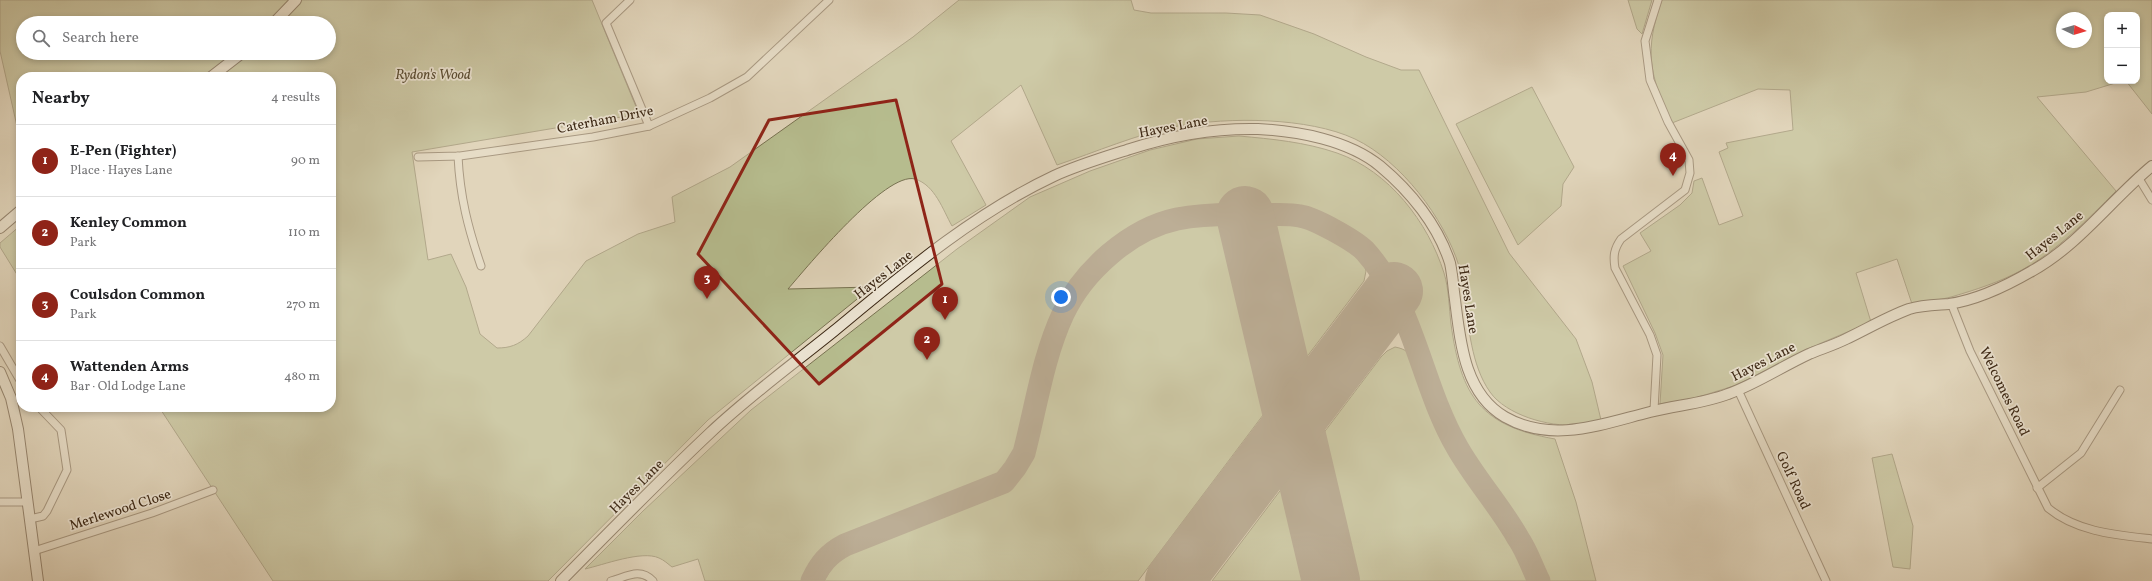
<!DOCTYPE html>
<meta charset="utf-8">
<style>
body{margin:0;font-family:Vollkorn,serif;background:#f2f2f2;color:#202124}
.controls{position:absolute;right:12px;top:12px;display:grid;overflow:hidden;border-radius:8px;box-shadow:0 2px 6px #0003}
.controls button{width:36px;height:36px;display:grid;place-items:center;padding:0;border:0;border-bottom:1px solid #e0e0e0;background:#fff;color:#202124;font:20px sans-serif}
.compass{position:absolute;left:2056px;top:12px;width:36px;height:36px;border-radius:50%;background:#fff;box-shadow:0 2px 6px #0003;rotate:94deg}
.you{position:absolute;left:1061px;top:297px;width:14px;height:14px;margin:-10px;border:3px solid #fff;border-radius:50%;background:#1a73e8;box-shadow:0 0 0 6px #1a73e833}
.badge{display:grid;place-items:center;width:26px;height:26px;border-radius:50%;background:#8f2418;color:#fff;font-size:13px;font-weight:700}
.pin{position:absolute;translate:-50% -33px;filter:drop-shadow(0 1px 2px #0008)}
.pin::after{content:'';position:absolute;top:21px;width:14px;height:12px;background:inherit;clip-path:polygon(0 0,100% 0,50% 100%)}
.list{margin:0;padding:0;list-style:none}
h2{display:flex;justify-content:space-between;align-items:center;height:52px;margin:0;padding:0 16px;font-size:17px}
h2 small{font-size:13px;font-weight:400;color:#757577}
.list li{display:grid;grid-template-columns:26px 1fr auto;gap:12px;align-items:center;box-sizing:border-box;height:72px;padding:0 16px;border-top:1px solid #e0e0e0}
.list b{display:block;font-size:15px;white-space:nowrap}
.list p{margin:0;font-size:13px;white-space:nowrap;color:#757577}
.list em{font-size:13px;font-style:normal;color:#757577}
.icon{flex:none;width:22px;height:22px;fill:none;stroke:currentColor;stroke-width:2;stroke-linecap:round;stroke-linejoin:round}
.map{position:relative;flex:none;width:2152px;height:581px;overflow:hidden}
.search{position:absolute;background:#fff;box-shadow:0 2px 6px #0003;left:16px;top:16px;width:320px;height:44px;display:flex;align-items:center;gap:10px;box-sizing:border-box;padding:0 14px;border-radius:22px;color:#757577;font-size:15px}
.panel{position:absolute;background:#fff;box-shadow:0 2px 6px #0003;left:16px;top:72px;width:320px;height:340px;border-radius:16px}
.map>svg:first-child{display:block}
.green{fill:#b6bc8e;stroke:#787251;fill-rule:evenodd}
.lines{fill:none;stroke-linecap:round;stroke-linejoin:round}
.taxiway{stroke:#8e7e68;stroke-width:23}
.runway{stroke:#8e7e68;stroke-width:58}
.street-casing{stroke:#64523e;stroke-width:9}
.secondary-casing{stroke:#3b2714;stroke-width:12}
.street{stroke:#ece4d3;stroke-width:7}
.secondary{stroke:#ece4d3;stroke-width:10}
.marked{fill:none;stroke:#8f2418;stroke-width:3;stroke-linejoin:round}
.labels{text-anchor:middle;stroke-width:3.5;stroke-linejoin:round;paint-order:stroke}
.park-label{font-size:14px;font-style:italic;fill:#5a4c32;stroke:#ece4d3}
.street-label{font-size:14px;fill:#3b2714;stroke:#ece4d3}
</style>
<div class="map">
<svg width="2152" height="581" viewBox="0 0 2152 581">
<rect width="100%" height="100%" fill="#e1d5bb"/>
<filter id="stains"><feTurbulence type="fractalNoise" baseFrequency=".005" numOctaves="4"/><feColorMatrix values="0 0 0 0 .2 0 0 0 0 .09 0 0 0 0 .02 0 0 0 .5 -.17"/></filter>
<radialGradient id="worn" r=".72"><stop offset=".6" stop-color="#630" stop-opacity="0"/><stop offset="1" stop-color="#630" stop-opacity=".3"/></radialGradient>
<g class="green">
<path d="M 0,0 L 592,0 L 639,114 L 412,152 L 428,260 L 451,254 L 466,287 L 480,334 L 497,348 C 510,348 518,345 528,336 L 586,261 L 638,234 L 675,222 L 672,197 L 730,167 L 913,37 L 959,0 L 1131,0 L 1134,10 L 1151,13 L 1226,13 L 1260,15 L 1314,34 L 1366,57 L 1401,70 L 1419,70 L 1509,253 L 1576,339 L 1592,382 L 1601,420 C 1593,422 1584,424 1576,425 C 1549,427 1506,415 1490,392 C 1471,365 1469,327 1464,295 C 1463,285 1462,275 1459,266 C 1444,218 1401,161 1355,139 C 1308,117 1229,117 1178,126 C 1137,134 1096,152 1057,165 L 1021,85 L 951,141 L 986,205 L 952,226 C 943,210 935,185 915,179 C 886,171 807,267 788,289 L 872,287 L 708,420 L 548,581 L 273,581 L 159,407 L 331,407 L 331,77 L 21,77 L 21,144 L 0,51 ZM 23,23 L 329,23 L 329,53 L 23,53 Z"/>
<path d="M 1628,0 L 1652,0 L 1642,34 L 1637,29 Z"/>
<path d="M 1662,0 L 2152,0 L 2152,114 L 2126,81 L 2137,81 L 2137,15 L 2107,15 L 2107,81 L 2122,81 L 2086,92 L 2037,97 L 2116,191 C 2088,219 2057,251 2022,270 C 2000,282 1975,290 1951,297 C 1938,301 1925,300 1912,304 L 1897,259 L 1856,273 L 1871,322 L 1807,349 L 1737,385 L 1695,398 L 1660,404 L 1663,355 L 1655,333 L 1623,266 L 1651,251 L 1640,233 L 1680,205 L 1692,193 L 1694,181 L 1702,178 L 1719,225 L 1743,216 L 1719,152 L 1728,148 L 1726,143 L 1793,130 L 1790,90 L 1758,89 L 1672,123 C 1649,75 1644,50 1662,0 ZM 2062,18 L 2086,18 L 2086,42 L 2062,42 Z"/>
<path d="M 1532,87 L 1574,167 L 1563,184 L 1561,206 L 1518,245 L 1456,124 Z"/>
<path d="M 1239,136 C 1272,139 1305,142 1337,153 C 1389,171 1428,222 1444,273 C 1449,289 1449,308 1451,324 C 1461,397 1481,426 1555,439 L 1576,502 L 1596,581 L 1546,581 L 1524,537 L 1462,445 L 1407,301 L 1389,271 L 1368,246 L 1335,224 L 1301,210 L 1198,211 L 1175,214 L 1148,224 L 1127,236 L 1102,255 L 1077,281 L 1057,312 L 1045,343 L 1019,449 L 1010,465 L 998,479 L 829,547 L 815,563 L 807,581 L 705,581 L 698,559 L 672,567 C 668,564 664,560 659,558 C 642,550 603,565 585,569 L 643,511 L 751,410 L 957,249 L 1030,197 L 1090,171 L 1150,150 L 1197,139 Z"/>
<path d="M 1216,223 L 1297,223 L 1338,240 L 1363,260 L 1366,271 L 1364,281 L 1138,581 L 824,581 L 837,559 L 1007,492 L 1023,471 L 1033,454 L 1058,350 L 1066,325 L 1083,293 L 1105,270 L 1134,245 L 1165,231 Z"/>
<path d="M 21,225 L 21,281 L 0,247 L 0,243 Z"/>
<path d="M 1395,347 C 1406,349 1410,353 1416,363 L 1449,451 L 1514,548 L 1530,581 L 1212,581 L 1381,357 L 1387,351 Z"/>
<path d="M 1892,454 L 1913,526 L 1910,569 L 1893,567 L 1872,458 Z"/>
</g>
<g class="lines">
<path class="taxiway" d="M 812,581 C 820,564 828,554 845,545 L 1004,482 L 1015,468 L 1024,453 C 1036,407 1043,357 1063,314 C 1083,271 1130,229 1177,219 C 1203,214 1230,214 1256,215 C 1270,215 1286,213 1300,216 C 1314,218 1354,240 1365,251 C 1414,305 1421,385 1457,447 C 1475,479 1500,506 1518,538 C 1527,551 1532,567 1539,581"/>
<g class="runway">
<path d="M 1245,215 L 1331,581"/>
<path d="M 1174,581 L 1394,291"/>
</g>
<g class="street-casing">
<g id="street">
<path d="M 630,0 L 606,23 L 649,126"/>
<path d="M 458,156 C 460,197 468,228 481,266"/>
<path d="M 418,157 L 460,156 L 593,137 L 649,126 L 710,98 L 747,77 L 829,0"/>
<path d="M 2138,177 L 2152,200"/>
<path d="M 1951,303 L 1970,351 L 2048,508 C 2077,532 2116,535 2152,539"/>
<path d="M 0,346 L 21,382"/>
<path d="M 1738,390 L 1826,581"/>
<path d="M 1654,410 L 1657,355 L 1650,335 L 1615,268 C 1613,256 1614,249 1621,239 L 1685,190 L 1690,173 L 1689,160 L 1668,122 L 1650,80 L 1645,41 L 1658,0"/>
<path d="M 2037,488 L 2081,453 L 2120,390"/>
<path d="M 0,502 L 28,502"/>
<path d="M 30,519 L 43,516 L 47,511 L 67,470 L 61,430 L 39,407"/>
<path d="M 34,551 L 152,513 L 213,490"/>
<path d="M 611,581 C 626,577 640,567 653,581"/>
</g>
</g>
<g class="secondary-casing">
<g id="secondary">
<path d="M 274,23 L 296,0"/>
<path d="M 211,77 L 242,53"/>
<path d="M 0,228 L 21,210"/>
<path d="M 0,372 L 11,398 L 18,429 L 38,581"/>
<path d="M 561,581 C 610,531 659,481 710,433 C 749,396 792,365 834,331 C 903,274 973,214 1054,176 C 1078,165 1105,157 1130,149 C 1170,136 1215,128 1258,129 C 1298,131 1348,140 1380,166 C 1410,191 1438,225 1450,263 C 1452,272 1453,282 1454,292 C 1460,336 1462,392 1505,417 C 1552,444 1602,424 1650,412 C 1676,405 1702,404 1728,394 C 1756,384 1781,367 1809,354 C 1821,349 1834,345 1846,339 C 1867,329 1887,317 1909,309 C 1922,305 1935,305 1949,304 C 1977,300 2008,285 2032,271 C 2079,245 2112,199 2152,166"/>
</g>
</g>
<use href="#street" class="street"/>
<use href="#secondary" class="secondary"/>
</g>
<path d="M0 0H2152V581H0ZM 896,100 L 942,284 L 819,384 L 698,254 L 769,120 Z" fill="#e1d5bb" fill-opacity=".55" fill-rule="evenodd"/>
<path class="marked" d="M 896,100 L 942,284 L 819,384 L 698,254 L 769,120 Z"/>
<g class="labels">
<g class="park-label">
<text x="433" y="79">Rydon's Wood</text>
</g>
<g class="street-label">
<text transform="translate(605 119) rotate(-11)" y="5">Caterham Drive</text>
<text transform="translate(1173 126) rotate(-11)" y="5">Hayes Lane</text>
<text transform="translate(2054 235) rotate(-39)" y="5">Hayes Lane</text>
<text transform="translate(883 274) rotate(-38)" y="5">Hayes Lane</text>
<text transform="translate(1469 299) rotate(81)" y="5">Hayes Lane</text>
<text transform="translate(1763 361) rotate(-27)" y="5">Hayes Lane</text>
<text transform="translate(2005 391) rotate(64)" y="5">Welcomes Road</text>
<text transform="translate(1794 480) rotate(65)" y="5">Golf Road</text>
<text transform="translate(636 486) rotate(-45)" y="5">Hayes Lane</text>
<text transform="translate(120 509) rotate(-18)" y="5">Merlewood Close</text>
</g>
</g>
<rect width="100%" height="100%" filter="url(#stains)"/>
<rect width="100%" height="100%" fill="url(#worn)"/>
</svg>
<div class="controls">
<button>+</button>
<button>−</button>
</div>
<svg class="compass" viewBox="-18 -18 36 36"><path d="M0-13l5 13h-10z" fill="#e53935"/><path d="M0 13l5-13h-10z" fill="#757577"/></svg>
<div class="you"></div>
<div class="pin badge" style="left:945px;top:320px">1</div>
<div class="pin badge" style="left:927px;top:360px">2</div>
<div class="pin badge" style="left:707px;top:299px">3</div>
<div class="pin badge" style="left:1673px;top:176px">4</div>
<div class="search"><svg class="icon" aria-label="search" viewBox="0 0 24 24"><circle cx="10" cy="10" r="6"/><path d="M15 15l6 6"/></svg>Search here</div>
<section class="panel">
<h2>Nearby<small>4 results</small></h2>
<ul class="list">
<li><span class="badge">1</span><div><b>E-Pen (Fighter)</b><p>Place · Hayes Lane</p></div><em>90 m</em></li>
<li><span class="badge">2</span><div><b>Kenley Common</b><p>Park</p></div><em>110 m</em></li>
<li><span class="badge">3</span><div><b>Coulsdon Common</b><p>Park</p></div><em>270 m</em></li>
<li><span class="badge">4</span><div><b>Wattenden Arms</b><p>Bar · Old Lodge Lane</p></div><em>480 m</em></li>
</ul>
</section>
</div>
